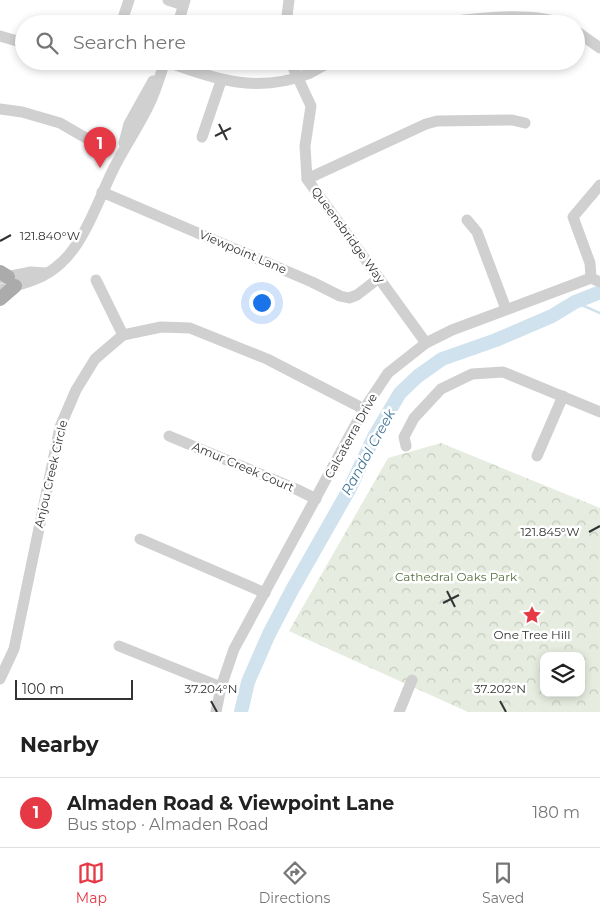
<!DOCTYPE html>
<meta charset="utf-8">
<style>
body{margin:0;font-family:Montserrat,sans-serif;background:#f2f2f2;color:#222}
.controls{position:absolute;right:15px;bottom:15px;display:grid;overflow:hidden;border-radius:10px;box-shadow:0 2px 8px #0003}
.controls button{width:45px;height:45px;display:grid;place-items:center;padding:0;border:0;border-bottom:1px solid #e0e0e0;background:#fff;color:#222;font:25px sans-serif}
.scale{position:absolute;left:15px;bottom:12px;width:118px;box-sizing:border-box;padding-left:5px;border:2px solid #333;border-top:0;font-size:14px;line-height:18px;white-space:nowrap;color:#333;-webkit-text-stroke:4px #fff;paint-order:stroke}
.you{position:absolute;left:261px;top:302px;width:18px;height:18px;margin:-12px;border:4px solid #fff;border-radius:50%;background:#1a73e8;box-shadow:0 0 0 8px #1a73e833}
.badge{display:grid;place-items:center;width:32px;height:32px;border-radius:50%;background:#e63946;color:#fff;font-size:16px;font-weight:700}
.pin{position:absolute;translate:-50% -41px;filter:drop-shadow(0 1px 2px #0008)}
.pin::after{content:'';position:absolute;top:26px;width:18px;height:15px;background:inherit;clip-path:polygon(0 0,100% 0,50% 100%)}
.list{margin:0;padding:0;list-style:none}
h2{display:flex;justify-content:space-between;align-items:center;height:65px;margin:0;padding:0 20px;font-size:21px}
h2 small{font-size:16px;font-weight:400;color:#767676}
.list li{display:grid;grid-template-columns:32px 1fr auto;gap:15px;align-items:center;box-sizing:border-box;height:70px;padding:0 20px;border-top:1px solid #e0e0e0}
.list b{display:block;font-size:19px;white-space:nowrap}
.list p{margin:0;font-size:16px;white-space:nowrap;color:#767676}
.list em{font-size:16px;font-style:normal;color:#767676}
.icon{flex:none;width:28px;height:28px;fill:none;stroke:currentColor;stroke-width:2;stroke-linecap:round;stroke-linejoin:round}
.map{position:relative;flex:none;width:600px;height:712px;overflow:hidden}
.search{position:absolute;background:#fff;box-shadow:0 2px 8px #0003;left:15px;right:15px;top:15px;height:55px;display:flex;align-items:center;gap:12px;box-sizing:border-box;padding:0 18px;border-radius:28px;color:#767676;font-size:19px}
.sheet{height:135px;background:#fff}
nav{display:flex;justify-content:space-around;align-items:center;box-sizing:border-box;height:70px;border-top:1px solid #e0e0e0;background:#fff;font-size:14px;color:#767676}
nav a{display:grid;justify-items:center;gap:2px}
nav .on{color:#e63946}
.map>svg:first-child{display:block}
.park{fill:url(#park-crowns);fill-rule:evenodd}
.lines{fill:none;stroke-linecap:round;stroke-linejoin:round}
.stream{stroke:#cfe2ee;stroke-width:2.5}
.river{stroke:#cfe2ee;stroke-width:14}
.minor{stroke:#d0d0d0;stroke-width:11}
.major{stroke:#ababab;stroke-width:14}
.ticks{fill:none;stroke:#333;stroke-width:2}
.labels{text-anchor:middle;stroke-width:5;stroke-linejoin:round;paint-order:stroke}
.street-label{font-size:12px;fill:#333;stroke:#fff}
.park-label{font-size:12px;fill:#56703f;stroke:#fff}
.poi-label{font-size:12px;fill:#333;stroke:#fff}
.water-label{font-size:14px;font-style:italic;fill:#3f7597;stroke:#fff}
.ticks-label{font-size:12px;text-anchor:middle;fill:#333;stroke:#fff;stroke-width:5;stroke-linejoin:round;paint-order:stroke}
</style>
<div class="map">
<svg width="600" height="712" viewBox="0 0 600 712">
<defs>
<pattern id="park-crowns" width="20" height="18" patternUnits="userSpaceOnUse" patternTransform="scale(1.25)"><rect width="20" height="18" fill="#e6ecdf"/><path d="M2 6a3 3 0 1 1 6 0M12 15a3 3 0 1 1 6 0" fill="none" stroke="#c6cbc0"/></pattern>
</defs>
<rect width="100%" height="100%" fill="#fff"/>
<path class="park" d="M 441,443 L 600,508 L 600,712 L 468,712 L 289,631 L 388,458 ZM 544,656 L 581,656 L 581,693 L 544,693 Z"/>
<g class="lines">
<path class="stream" d="M 575,302 L 600,313"/>
<path class="river" d="M 241,712 L 248,682 L 269,634 L 292,590 L 350,488 L 375,435 L 400,393 L 418,376 L 442,359 L 496,340 L 552,316 L 575,302 L 598,293"/>
<g class="minor">
<path d="M 168,0 L 183,5"/>
<path d="M 121,24 L 129,0"/>
<path d="M 178,24 L 185,0"/>
<path d="M 286,24 L 289,0"/>
<path d="M 430,24 C 463,20 532,10 561,24"/>
<path d="M 576,31 L 600,48"/>
<path d="M 0,36 L 24,43"/>
<path d="M 90,61 L 98,61"/>
<path d="M 165,61 C 213,79 257,94 308,74 C 316,70 324,65 332,61"/>
<path d="M 290,61 L 311,106 L 305,146 L 307,179 L 426,343"/>
<path d="M 0,109 L 22,112 L 60,123 L 98,145"/>
<path d="M 202,137 L 221,81"/>
<path d="M 124,143 L 129,124 L 153,81"/>
<path d="M 307,179 L 426,124 L 437,121 L 512,120 L 525,123"/>
<path d="M 102,192 L 312,282 L 340,296 L 349,298 L 357,295 L 379,278"/>
<path d="M 467,220 L 477,232 L 506,309"/>
<path d="M 1,278 L 31,272 L 46,273"/>
<path d="M 591,278 L 590,263 L 573,217 L 600,185"/>
<path d="M 96,280 L 123,335"/>
<path d="M 0,290 C 23,284 45,279 62,262 C 84,242 99,199 112,172 C 123,149 138,128 149,105 C 156,91 160,76 165,61"/>
<path d="M 169,436 L 296,489 L 316,499"/>
<path d="M 406,446 L 404,437 L 414,418 L 441,389 L 472,374 L 503,372 L 600,412"/>
<path d="M 537,456 L 563,396"/>
<path d="M 140,539 L 265,593"/>
<path d="M 119,646 L 221,687"/>
<path d="M 0,679 L 14,649 L 60,427 L 76,390 L 95,359 L 123,335 L 161,327 L 190,328 L 267,359 L 364,409"/>
<path d="M 216,712 L 221,687 L 234,649 L 364,409 L 388,373 L 426,343 L 452,330 L 591,278 L 600,282"/>
<path d="M 399,712 L 412,680"/>
</g>
<g class="major">
<path d="M 0,272 L 8,277"/>
<path d="M 0,299 L 15,286"/>
</g>
</g>
<path class="ticks" d="M 219,124 L 227,140M 215,136 L 231,128M 0,241 L 11,235M 589,532 L 600,526M 447,591 L 455,607M 443,603 L 459,595M 211,701 L 217,712M 500,701 L 506,712"/>
<defs>
<g id="sight-bare" transform="scale(1.5)"><path d="M0-6L1.8-2.2L6-1.7L2.9 1.2L3.7 5.4L0 3.3L-3.7 5.4L-2.9 1.2L-6-1.7L-1.8-2.2Z" fill="#e63946" stroke="#fff" stroke-width="2.5" paint-order="stroke"/></g>
</defs>
<g fill-rule="evenodd">
<use href="#sight-bare" x="532" y="615"/>
</g>
<g class="labels">
<g class="street-label">
<text transform="translate(348 235) rotate(54)" y="4">Queensbridge Way</text>
<text transform="translate(243 252) rotate(23)" y="4">Viewpoint Lane</text>
<text transform="translate(351 436) rotate(-61)" y="4">Calcaterra Drive</text>
<text transform="translate(243 467) rotate(23)" y="4">Amur Creek Court</text>
<text transform="translate(51 474) rotate(-77)" y="4">Anjou Creek Circle</text>
</g>
<g class="park-label">
<text x="456" y="581">Cathedral Oaks Park</text>
</g>
<g class="poi-label">
<text x="532" y="639">One Tree Hill</text>
</g>
<g class="water-label">
<text transform="translate(368 452) rotate(-61)" y="5">Randol Creek</text>
</g>
</g>
<g class="ticks-label">
<text x="50" y="240">121.840°W</text>
<text x="550" y="536">121.845°W</text>
<text x="211" y="693">37.204°N</text>
<text x="500" y="693">37.202°N</text>
</g>
</svg>
<div class="controls">
<button><svg class="icon" aria-label="layers" viewBox="0 0 24 24"><path d="M12 4l9 5-9 5-9-5zM3 14l9 5 9-5"/></svg></button>
</div>
<div class="scale">100 m</div>
<div class="you"></div>
<div class="pin badge" style="left:100px;top:168px">1</div>
<div class="search"><svg class="icon" aria-label="search" viewBox="0 0 24 24"><circle cx="10" cy="10" r="6"/><path d="M15 15l6 6"/></svg>Search here</div>
</div>
<section class="sheet">
<h2>Nearby<small></small></h2>
<ul class="list">
<li><span class="badge">1</span><div><b>Almaden Road &amp; Viewpoint Lane</b><p>Bus stop · Almaden Road</p></div><em>180 m</em></li>
</ul>
</section>
<nav>
<a class="on"><svg class="icon" aria-label="map" viewBox="0 0 24 24"><path d="M3 6l6-2 6 2 6-2v14l-6 2-6-2-6 2zM9 4v14M15 6v14"/></svg>Map</a>
<a><svg class="icon" aria-label="directions" viewBox="0 0 24 24"><path d="M12 3l9 9-9 9-9-9zM9 14v-3h6M13 9l2 2-2 2"/></svg>Directions</a>
<a><svg class="icon" aria-label="saved" viewBox="0 0 24 24"><path d="M7 4h10v16l-5-4-5 4z"/></svg>Saved</a>
</nav>
